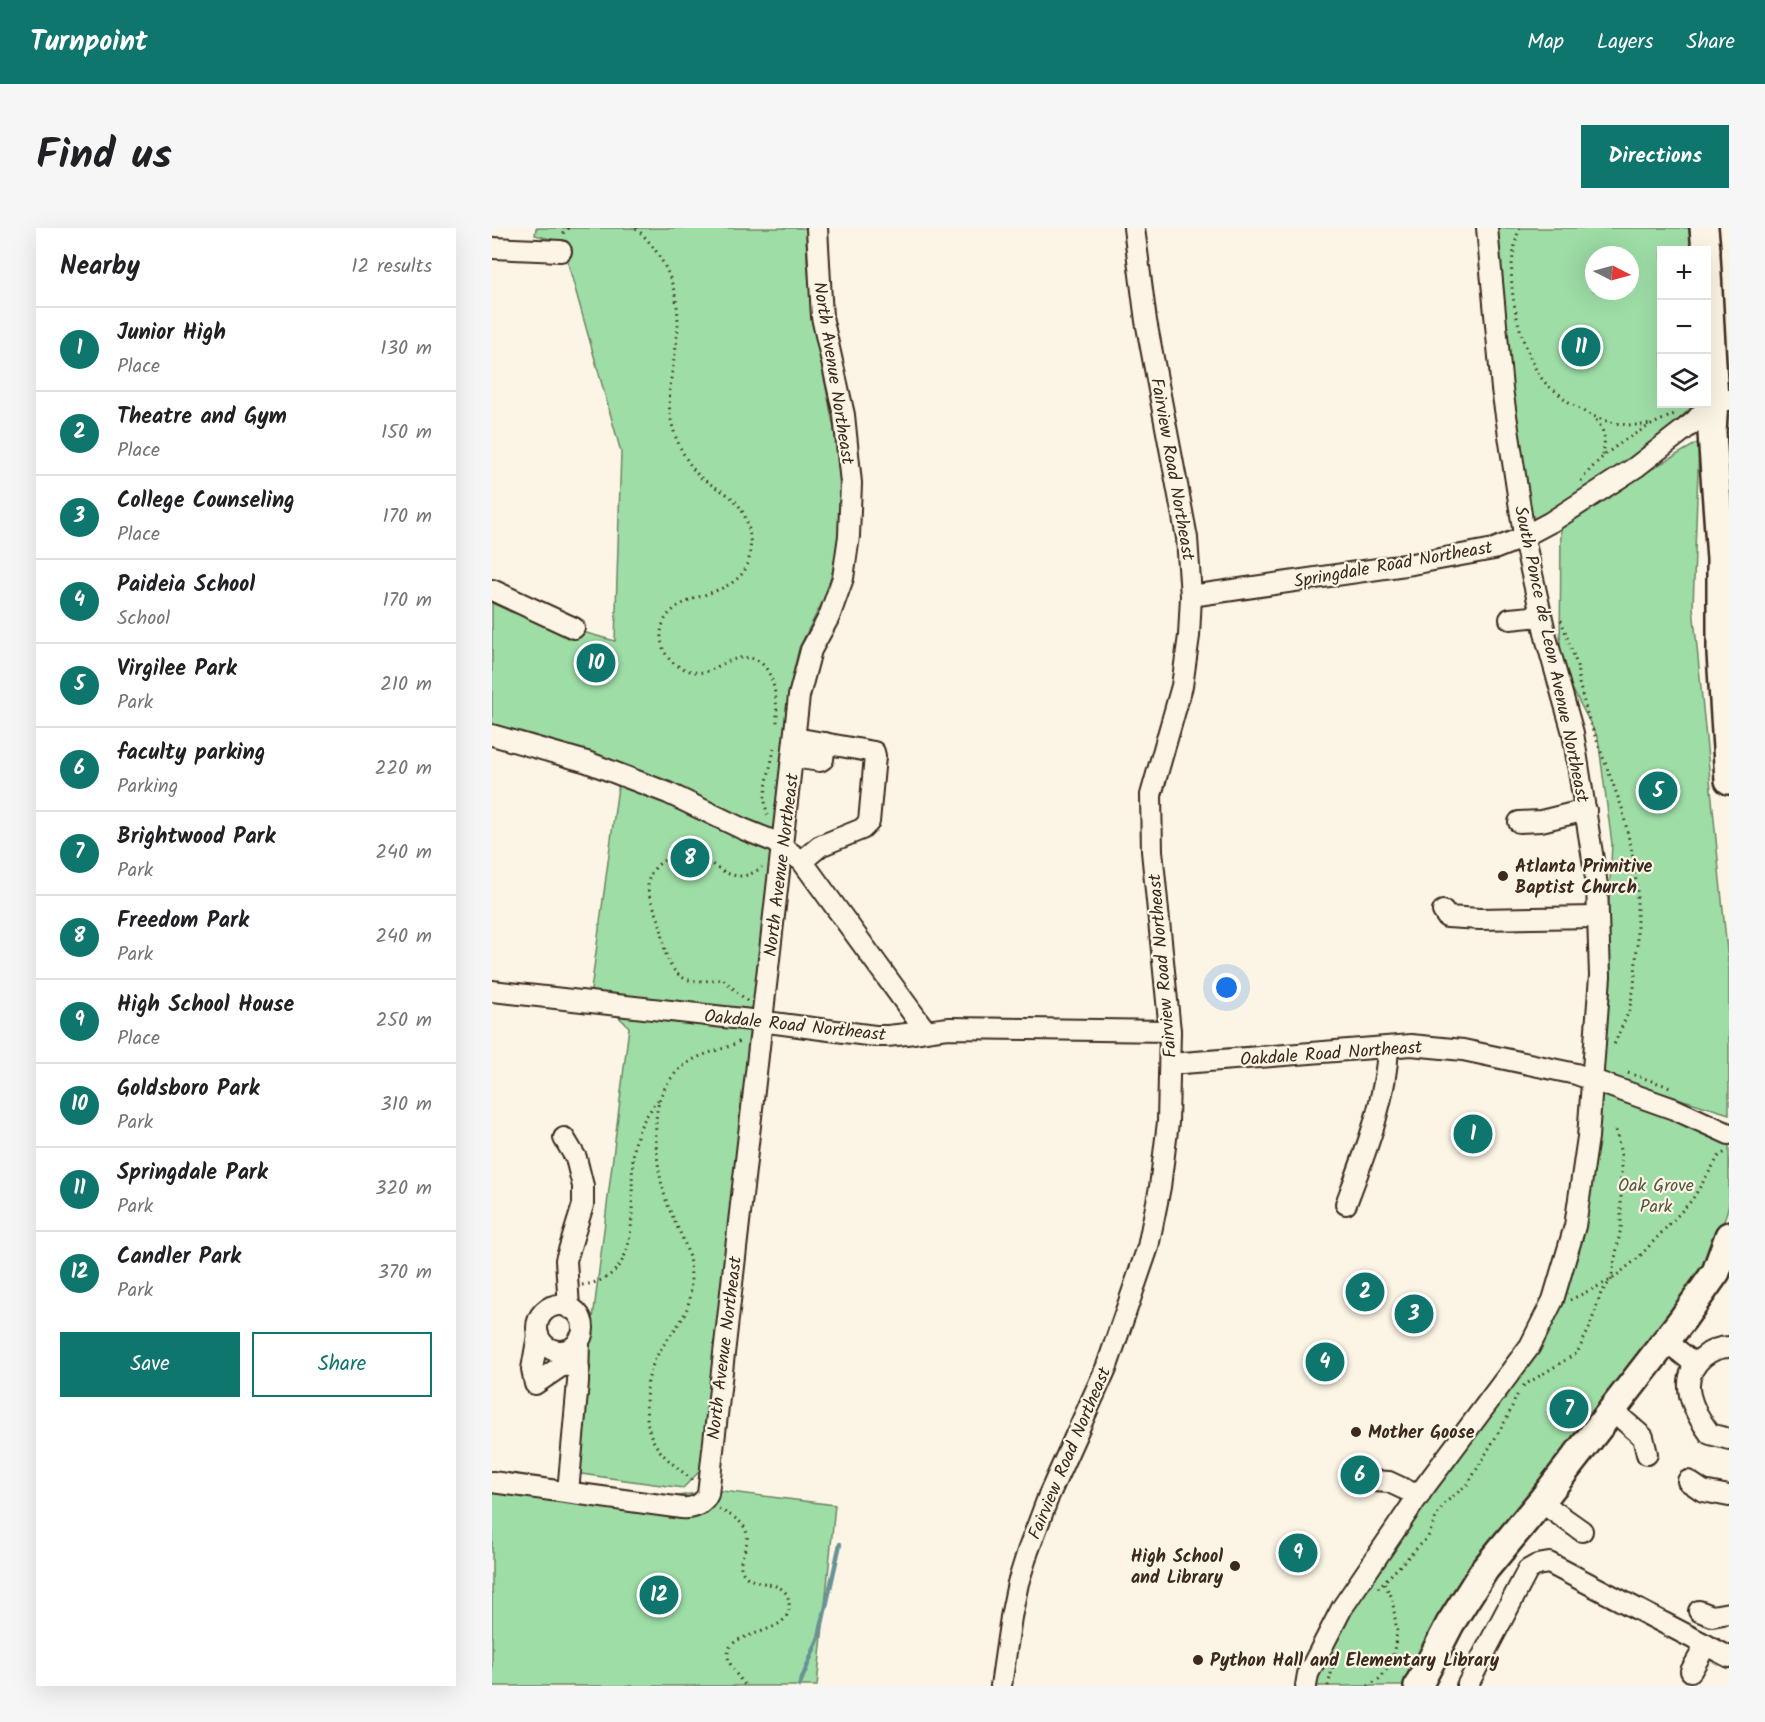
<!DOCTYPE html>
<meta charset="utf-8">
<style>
body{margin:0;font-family:Kalam,sans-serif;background:#f6f6f6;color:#202124}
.controls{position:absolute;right:18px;top:18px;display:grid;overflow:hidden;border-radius:0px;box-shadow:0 6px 24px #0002}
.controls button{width:54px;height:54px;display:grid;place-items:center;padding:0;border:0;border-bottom:2px solid #e0e0e0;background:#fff;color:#202124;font:30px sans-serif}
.compass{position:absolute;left:1093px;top:18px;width:54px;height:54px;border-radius:50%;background:#fff;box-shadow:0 6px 24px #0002;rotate:96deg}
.you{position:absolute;left:735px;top:760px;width:21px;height:21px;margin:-15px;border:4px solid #fff;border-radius:50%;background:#1a73e8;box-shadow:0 0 0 9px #1a73e833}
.badge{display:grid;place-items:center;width:39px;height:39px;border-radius:50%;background:#0f766e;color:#fff;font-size:20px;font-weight:700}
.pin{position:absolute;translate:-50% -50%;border:3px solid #fff;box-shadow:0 2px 6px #0006}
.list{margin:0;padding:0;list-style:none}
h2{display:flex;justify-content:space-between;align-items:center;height:78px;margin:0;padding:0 24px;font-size:26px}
h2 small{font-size:20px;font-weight:400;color:#757577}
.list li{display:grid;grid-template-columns:39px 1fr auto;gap:18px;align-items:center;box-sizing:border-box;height:84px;padding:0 24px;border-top:2px solid #e0e0e0}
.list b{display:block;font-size:22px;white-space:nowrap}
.list p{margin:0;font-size:20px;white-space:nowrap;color:#757577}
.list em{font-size:20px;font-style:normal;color:#757577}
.actions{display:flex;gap:12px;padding:18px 24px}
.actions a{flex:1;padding:14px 0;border:2px solid #0f766e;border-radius:0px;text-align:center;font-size:21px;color:#0f766e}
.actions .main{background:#0f766e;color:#fff}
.icon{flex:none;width:33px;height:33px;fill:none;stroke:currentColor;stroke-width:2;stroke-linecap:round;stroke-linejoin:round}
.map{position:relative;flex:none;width:1237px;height:1458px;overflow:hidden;border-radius:0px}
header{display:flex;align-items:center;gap:36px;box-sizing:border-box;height:84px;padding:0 30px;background:#0f766e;color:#fff}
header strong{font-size:28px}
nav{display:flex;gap:33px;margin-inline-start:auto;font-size:21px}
.intro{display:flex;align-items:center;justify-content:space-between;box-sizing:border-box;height:144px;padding:0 36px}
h1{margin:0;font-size:42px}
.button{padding:15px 27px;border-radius:0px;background:#0f766e;color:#fff;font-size:21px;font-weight:700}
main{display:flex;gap:36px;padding:0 36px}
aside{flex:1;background:#fff;border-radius:0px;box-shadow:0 6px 24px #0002}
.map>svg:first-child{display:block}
.green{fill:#9edda6;stroke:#6c8462;stroke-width:1.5;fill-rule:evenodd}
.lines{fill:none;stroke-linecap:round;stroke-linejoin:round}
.stream{stroke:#699294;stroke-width:4.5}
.minor-casing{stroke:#3b2a1e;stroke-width:24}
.highway-casing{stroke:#3b2a1e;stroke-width:32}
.path{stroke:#3b2a1e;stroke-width:3;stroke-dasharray:1.5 4.5;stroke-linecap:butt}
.minor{stroke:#fcf5e5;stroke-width:20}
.highway{stroke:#fcf5e5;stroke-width:27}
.poi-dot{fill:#3b2a1e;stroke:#fcf5e5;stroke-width:2}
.labels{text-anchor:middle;stroke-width:4.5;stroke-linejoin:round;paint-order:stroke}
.street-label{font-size:18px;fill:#3b2a1e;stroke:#fcf5e5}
.poi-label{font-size:18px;font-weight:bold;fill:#3b2a1e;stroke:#fcf5e5;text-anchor:start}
.park-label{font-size:18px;fill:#545740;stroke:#fcf5e5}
</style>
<header>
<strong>Turnpoint</strong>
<nav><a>Map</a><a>Layers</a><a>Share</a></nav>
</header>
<div class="intro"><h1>Find us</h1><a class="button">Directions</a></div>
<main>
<aside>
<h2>Nearby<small>12 results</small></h2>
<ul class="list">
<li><span class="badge">1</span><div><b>Junior High</b><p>Place</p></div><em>130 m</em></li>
<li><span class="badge">2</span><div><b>Theatre and Gym</b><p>Place</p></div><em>150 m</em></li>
<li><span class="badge">3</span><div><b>College Counseling</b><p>Place</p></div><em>170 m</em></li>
<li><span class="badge">4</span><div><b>Paideia School</b><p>School</p></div><em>170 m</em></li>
<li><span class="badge">5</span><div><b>Virgilee Park</b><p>Park</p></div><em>210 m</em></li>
<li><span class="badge">6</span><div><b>faculty parking</b><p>Parking</p></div><em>220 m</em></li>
<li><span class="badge">7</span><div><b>Brightwood Park</b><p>Park</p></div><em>240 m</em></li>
<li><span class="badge">8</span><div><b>Freedom Park</b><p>Park</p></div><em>240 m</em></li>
<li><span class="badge">9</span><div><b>High School House</b><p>Place</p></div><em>250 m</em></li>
<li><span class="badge">10</span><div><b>Goldsboro Park</b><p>Park</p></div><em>310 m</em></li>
<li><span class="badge">11</span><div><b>Springdale Park</b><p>Park</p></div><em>320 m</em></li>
<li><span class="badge">12</span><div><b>Candler Park</b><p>Park</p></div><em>370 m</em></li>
</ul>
<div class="actions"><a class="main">Save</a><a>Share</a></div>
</aside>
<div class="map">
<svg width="1237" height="1458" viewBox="0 0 1237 1458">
<rect width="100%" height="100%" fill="#fcf5e5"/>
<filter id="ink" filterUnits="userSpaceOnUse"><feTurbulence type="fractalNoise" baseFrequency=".0167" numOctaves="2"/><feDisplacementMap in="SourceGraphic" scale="12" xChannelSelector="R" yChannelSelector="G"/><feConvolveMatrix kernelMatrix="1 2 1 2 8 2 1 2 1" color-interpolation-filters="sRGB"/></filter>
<g filter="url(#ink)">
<g class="green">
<path d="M 44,0 L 314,0 L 315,32 L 320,88 L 344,211 L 349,264 L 347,309 L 342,339 L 333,369 L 307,420 L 297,463 L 278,632 L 264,785 L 209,1242 L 191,1260 L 82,1245 L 137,799 L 99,762 L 129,536 L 0,500 L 0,375 L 19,384 L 123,413 L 129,224 L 70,14 L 43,7 Z"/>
<path d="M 997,0 L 1197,0 L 1199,22 L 1170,22 L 1170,176 L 1203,176 L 1158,218 L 1106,254 L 1046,291 L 1036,294 ZM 1102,27 L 1138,27 L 1138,63 L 1102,63 Z"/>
<path d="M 1207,214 L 1201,379 L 1237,743 L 1237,886 L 1117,849 L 1111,845 L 1108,837 L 1120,616 L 1106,510 L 1068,437 L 1069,295 L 1131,257 Z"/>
<path d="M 1105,856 L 1237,914 L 1237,977 L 1221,1029 L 920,1458 L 814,1458 L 816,1446 L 1038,1118 L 1085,996 Z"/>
<path d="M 0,1249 L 174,1270 L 222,1262 L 343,1277 L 325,1458 L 0,1458 Z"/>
</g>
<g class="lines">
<path class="stream" d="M 307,1458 L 327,1409 L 348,1316"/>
<g class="minor-casing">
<g id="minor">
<path d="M 0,20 L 69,23"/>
<path d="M 0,362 L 82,400"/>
<path d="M 699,368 L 920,336 L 1002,321 L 1025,312 L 1059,294 L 1144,239 L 1202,194 L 1222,172 L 1237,172"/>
<path d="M 1018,391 L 1049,388"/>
<path d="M 0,507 L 95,534 L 176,565 L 251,601 L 281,613 L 310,633 L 433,802"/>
<path d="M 303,510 L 382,524 L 383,528 L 377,594 L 370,601 L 328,618 L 310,633"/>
<path d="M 301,529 L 328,533 L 331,531 L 333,515"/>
<path d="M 1027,594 L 1049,593 L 1094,582"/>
<path d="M 951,683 L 955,689 L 988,691 L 1106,689"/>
<path d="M 0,763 L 259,792 L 383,808 C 408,809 433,802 458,800 L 678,803"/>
<path d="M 678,836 L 919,817 L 971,822 L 1084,846 L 1182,881 L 1237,906"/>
<path d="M 72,910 L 84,930 L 91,958 L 91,977 L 74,1032 L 77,1080"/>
<path d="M 854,976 C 873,925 894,873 896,819"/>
<circle cx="68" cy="1100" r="23"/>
<path d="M 46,1107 L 40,1141 L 43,1156 L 71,1137 L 87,1140"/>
<path d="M 1174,1113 L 1203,1136"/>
<path d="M 1237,1119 C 1228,1119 1218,1123 1211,1129 C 1184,1152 1201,1183 1218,1206 L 1237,1211"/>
<path d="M 1120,1182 L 1151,1209 L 1155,1226"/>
<path d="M 865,1252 L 897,1254 L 927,1268"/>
<path d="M 1196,1253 L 1211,1263 L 1237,1268"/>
<path d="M 0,1254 L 190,1280 C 201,1281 211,1277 216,1266 L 307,468 L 319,422 L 337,389 L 351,350 L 357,308 L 359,255 L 352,187 L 330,89 L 325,0"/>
<path d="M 76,1264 L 86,1154 L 87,1112"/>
<path d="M 1049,1274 L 1090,1303"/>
<path d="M 1207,1383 L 1220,1388 L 1237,1385"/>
<path d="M 1199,1443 L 1214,1417"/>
<path d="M 509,1458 L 519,1389 L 526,1355 L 536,1323 L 557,1267 L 615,1138 L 656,1019 L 668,959 L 676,894 L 678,803 L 660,623 L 659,567 L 690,458 L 697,408 L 699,368 L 695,310 L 654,93 L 642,0"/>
<path d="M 814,1458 L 816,1446 L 850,1380 L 931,1261 L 1038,1118 L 1061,1072 L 1083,998 L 1096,909 L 1108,748 L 1105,657 L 1081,505 L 1055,413 L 1034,320 L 1010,161 L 995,0"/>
<path d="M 975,1458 L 1036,1342 L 1045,1337 L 1057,1335 L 1237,1429"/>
</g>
</g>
<g class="highway-casing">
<g id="highway">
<path d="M 1212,0 L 1214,22"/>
<path d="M 1214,27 L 1222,172 L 1220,205 L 1229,331 L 1229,425 L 1237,552"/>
<path d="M 926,1458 L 958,1396 L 993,1341 L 1051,1271 L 1190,1092 L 1224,1044 L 1237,1008"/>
</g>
</g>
<g class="path">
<path d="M 144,0 C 175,29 190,68 185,110 C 182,141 172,169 181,200 C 185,216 196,236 207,248 C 217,257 231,262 241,271 C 257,286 262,314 256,335 C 242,376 167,360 169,410 C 170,421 175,431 184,437 C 219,455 220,435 248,430 C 284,425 285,473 285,496"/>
<path d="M 1027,0 C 1022,19 1018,40 1020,59 C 1022,86 1034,129 1050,151 C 1054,157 1061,161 1067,166 C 1093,189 1125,201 1160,196"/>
<path d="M 71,5 L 77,0"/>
<path d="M 1104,192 C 1114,204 1113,213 1111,228"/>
<path d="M 1089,253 C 1113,220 1148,201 1185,185"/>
<path d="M 1069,392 L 1085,437 L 1087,455 L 1096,489 L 1130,580 L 1141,629 L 1145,662 L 1145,719 L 1142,759 L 1137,783 L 1121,819"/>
<path d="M 276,587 C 268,568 279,541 282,521"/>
<path d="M 255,773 L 231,751 C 219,752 201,756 190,749 C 171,737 173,715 168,696 C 163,677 147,658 163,640 C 168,634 176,630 182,627 C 215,613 232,669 270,639"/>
<path d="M 1136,845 L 1178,859"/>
<path d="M 90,1057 C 162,1049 131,959 144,912 C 147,897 157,884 166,872"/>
<path d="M 1078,1072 L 1119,1052 L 1146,1030 L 1200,972 L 1227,928 L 1235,923"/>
<path d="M 1031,1158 L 1085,1125 L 1097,1101 L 1109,1065 L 1119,1052 L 1129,999 L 1129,927 L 1123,898"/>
<path d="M 200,1252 C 182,1236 160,1223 156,1197 C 152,1174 154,1146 166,1126 C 186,1092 199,1092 199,1049 C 198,1017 188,1008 177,980 C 166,954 158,894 169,868 C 177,848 193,833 214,826 C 227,821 240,819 251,811"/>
<path d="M 227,1281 C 245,1291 261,1297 253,1321 C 251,1327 248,1333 249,1339 C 254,1364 293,1346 297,1374 C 303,1420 194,1391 254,1458"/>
<path d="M 886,1360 L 936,1309 L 945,1287 L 954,1274 L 976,1256 L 1015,1190 L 1027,1163"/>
<path d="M 836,1458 L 841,1438"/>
<path d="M 876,1458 L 887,1451 L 900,1435 L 905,1404 L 900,1369 L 891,1354"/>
</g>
<use href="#minor" class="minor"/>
<use href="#highway" class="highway"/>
</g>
</g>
<g class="poi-dot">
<circle cx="1011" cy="648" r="6"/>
<circle cx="864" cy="1204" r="6"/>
<circle cx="743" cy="1338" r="6"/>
<circle cx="706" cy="1432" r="6"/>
</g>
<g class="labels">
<g class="street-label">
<text transform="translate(342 145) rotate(81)" y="6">North Avenue Northeast</text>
<text transform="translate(681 241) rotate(80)" y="6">Fairview Road Northeast</text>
<text transform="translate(901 336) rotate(-10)" y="6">Springdale Road Northeast</text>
<text transform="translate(1060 426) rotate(78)" y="6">South Ponce de Leon Avenue Northeast</text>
<text transform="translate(289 637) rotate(-83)" y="6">North Avenue Northeast</text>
<text transform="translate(670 738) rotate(-95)" y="6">Fairview Road Northeast</text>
<text transform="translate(303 797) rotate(6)" y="6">Oakdale Road Northeast</text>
<text transform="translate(839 825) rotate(-4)" y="6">Oakdale Road Northeast</text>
<text transform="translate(232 1120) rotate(-83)" y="6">North Avenue Northeast</text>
<text transform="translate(577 1225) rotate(-67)" y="6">Fairview Road Northeast</text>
</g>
<g class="poi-label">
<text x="1023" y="644">Atlanta Primitive<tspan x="1023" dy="21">Baptist Church</tspan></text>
<text x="876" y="1210">Mother Goose</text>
<text x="731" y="1334" text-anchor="end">High School<tspan x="731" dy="21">and Library</tspan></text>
<text x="718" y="1438">Python Hall and Elementary Library</text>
</g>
<g class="park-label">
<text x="1164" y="963">Oak Grove<tspan x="1164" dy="21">Park</tspan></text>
</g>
</g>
</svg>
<div class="controls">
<button>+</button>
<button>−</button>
<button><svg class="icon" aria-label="layers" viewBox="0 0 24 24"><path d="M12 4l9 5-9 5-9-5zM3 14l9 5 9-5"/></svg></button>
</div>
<svg class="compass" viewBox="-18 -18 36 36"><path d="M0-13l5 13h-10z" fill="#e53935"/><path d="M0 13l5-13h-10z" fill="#757577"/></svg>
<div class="you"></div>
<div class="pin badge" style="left:981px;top:906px">1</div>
<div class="pin badge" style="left:873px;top:1064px">2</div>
<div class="pin badge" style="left:922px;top:1086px">3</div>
<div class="pin badge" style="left:833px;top:1134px">4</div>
<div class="pin badge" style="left:1166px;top:563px">5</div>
<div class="pin badge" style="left:868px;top:1247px">6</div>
<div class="pin badge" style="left:1077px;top:1181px">7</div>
<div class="pin badge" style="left:198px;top:630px">8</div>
<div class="pin badge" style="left:806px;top:1325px">9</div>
<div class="pin badge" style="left:104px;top:435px">10</div>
<div class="pin badge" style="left:1089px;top:119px">11</div>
<div class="pin badge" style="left:167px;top:1367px">12</div>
</div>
</main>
